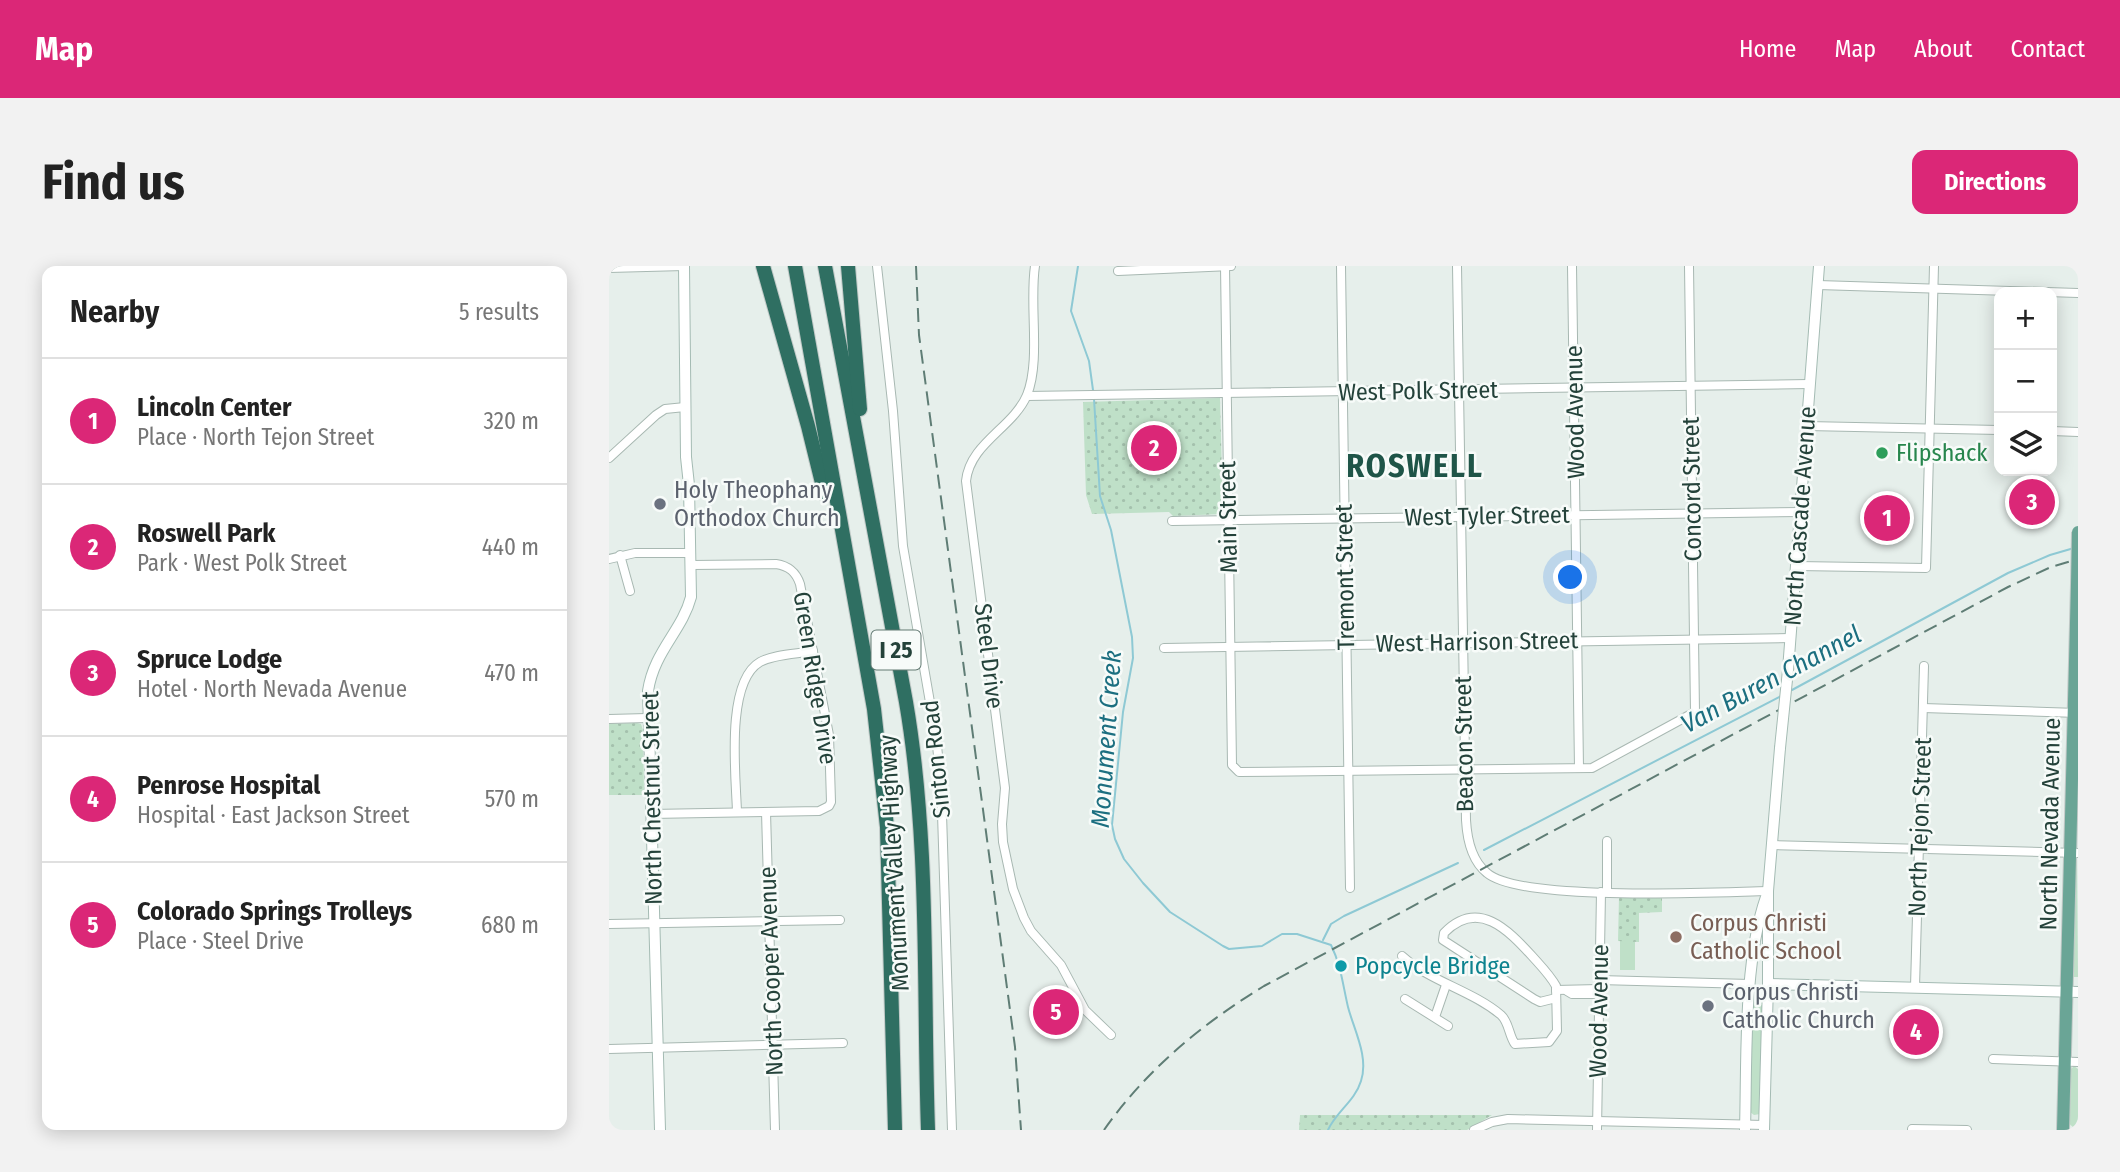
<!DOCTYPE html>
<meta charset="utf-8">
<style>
body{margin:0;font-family:"Fira Sans Condensed",sans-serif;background:#f2f2f2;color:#222}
.controls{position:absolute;right:21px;top:21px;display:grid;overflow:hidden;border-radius:14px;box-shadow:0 4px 18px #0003}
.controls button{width:63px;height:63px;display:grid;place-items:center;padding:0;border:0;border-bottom:2px solid #e0e0e0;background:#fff;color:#222;font:35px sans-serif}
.you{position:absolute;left:962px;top:312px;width:24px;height:24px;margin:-18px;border:5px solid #fff;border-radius:50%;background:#1a73e8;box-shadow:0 0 0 10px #1a73e833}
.badge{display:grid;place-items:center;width:46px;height:46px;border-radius:50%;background:#db2777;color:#fff;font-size:23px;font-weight:700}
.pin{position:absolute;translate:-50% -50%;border:4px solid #fff;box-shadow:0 2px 7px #0006}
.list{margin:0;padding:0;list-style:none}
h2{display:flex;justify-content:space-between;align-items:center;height:91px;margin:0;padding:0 28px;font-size:30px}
h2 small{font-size:23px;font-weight:400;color:#767676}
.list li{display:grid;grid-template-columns:46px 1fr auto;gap:21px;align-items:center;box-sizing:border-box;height:126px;padding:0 28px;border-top:2px solid #e0e0e0}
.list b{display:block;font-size:26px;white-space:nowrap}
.list p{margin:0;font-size:23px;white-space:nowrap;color:#767676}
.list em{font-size:23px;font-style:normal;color:#767676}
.icon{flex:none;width:38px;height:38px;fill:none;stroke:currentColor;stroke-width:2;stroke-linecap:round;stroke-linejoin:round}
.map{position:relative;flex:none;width:1469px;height:864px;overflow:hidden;border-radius:14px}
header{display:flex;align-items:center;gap:42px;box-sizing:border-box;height:98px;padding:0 35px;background:#db2777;color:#fff}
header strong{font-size:33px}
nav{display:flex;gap:38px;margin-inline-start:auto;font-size:24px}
.intro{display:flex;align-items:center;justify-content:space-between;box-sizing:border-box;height:168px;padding:0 42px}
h1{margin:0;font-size:49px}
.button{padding:18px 32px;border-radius:14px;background:#db2777;color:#fff;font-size:24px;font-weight:700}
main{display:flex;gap:42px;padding:0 42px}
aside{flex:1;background:#fff;border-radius:14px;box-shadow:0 4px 18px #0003}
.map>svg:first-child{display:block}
.grass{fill:#bfe0c8}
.park{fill:url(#park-dots)}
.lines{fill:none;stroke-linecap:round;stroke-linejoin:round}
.stream{stroke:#8ec9d4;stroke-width:2}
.minor-casing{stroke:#a8b8b2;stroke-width:10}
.secondary-casing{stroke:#a4bbb3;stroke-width:12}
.primary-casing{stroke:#c2cac8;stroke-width:14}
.motorway-casing{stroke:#c2cac8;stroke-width:16}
.minor{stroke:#fff;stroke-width:8}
.secondary{stroke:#fff;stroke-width:10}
.primary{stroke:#6aa596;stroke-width:12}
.motorway{stroke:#2f6f62;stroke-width:14}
.rail{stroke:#5f7d75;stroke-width:2;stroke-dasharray:14 7;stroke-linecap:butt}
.secondary-bridge-casing{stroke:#a4bbb3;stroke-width:12;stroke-linecap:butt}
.primary-bridge-casing{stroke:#c2cac8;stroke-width:14;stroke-linecap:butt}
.secondary-bridge{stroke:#fff;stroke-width:10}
.primary-bridge{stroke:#6aa596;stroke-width:12}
.leisure-dot{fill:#2e9e5b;stroke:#f7fbf9;stroke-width:2.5}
.worship-dot{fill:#6b7280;stroke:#f7fbf9;stroke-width:2.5}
.education-dot{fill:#8d6e63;stroke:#f7fbf9;stroke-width:2.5}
.culture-dot{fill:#0f9aa8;stroke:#f7fbf9;stroke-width:2.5}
.labels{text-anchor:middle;stroke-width:5;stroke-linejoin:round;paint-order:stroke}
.shield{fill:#f7fbf9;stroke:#637a73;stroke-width:2}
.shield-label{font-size:23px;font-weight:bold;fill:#24423a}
.street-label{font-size:24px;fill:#24423a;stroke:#f7fbf9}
.leisure-label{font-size:24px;fill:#27864d;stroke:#f7fbf9;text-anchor:start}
.worship-label{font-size:24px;fill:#5b616d;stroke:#f7fbf9;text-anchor:start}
.education-label{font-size:24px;fill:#785e54;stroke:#f7fbf9;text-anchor:start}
.culture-label{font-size:24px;fill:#0d838f;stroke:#f7fbf9;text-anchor:start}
.water-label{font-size:26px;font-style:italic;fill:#1c6f80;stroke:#f7fbf9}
.district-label{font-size:32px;font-weight:bold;letter-spacing:2px;fill:#1f5548;stroke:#f7fbf9}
</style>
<header>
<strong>Map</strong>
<nav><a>Home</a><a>Map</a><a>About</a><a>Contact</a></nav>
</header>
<div class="intro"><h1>Find us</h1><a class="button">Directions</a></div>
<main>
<aside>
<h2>Nearby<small>5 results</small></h2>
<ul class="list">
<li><span class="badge">1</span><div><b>Lincoln Center</b><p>Place · North Tejon Street</p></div><em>320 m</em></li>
<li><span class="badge">2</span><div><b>Roswell Park</b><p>Park · West Polk Street</p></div><em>440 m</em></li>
<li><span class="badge">3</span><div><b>Spruce Lodge</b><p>Hotel · North Nevada Avenue</p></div><em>470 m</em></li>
<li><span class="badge">4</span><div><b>Penrose Hospital</b><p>Hospital · East Jackson Street</p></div><em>570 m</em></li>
<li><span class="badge">5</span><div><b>Colorado Springs Trolleys</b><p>Place · Steel Drive</p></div><em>680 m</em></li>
</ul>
</aside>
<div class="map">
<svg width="1469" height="864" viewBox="0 0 1469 864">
<defs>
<pattern id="park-dots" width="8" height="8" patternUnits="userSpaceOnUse" patternTransform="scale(1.75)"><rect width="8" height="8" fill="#bfe0c8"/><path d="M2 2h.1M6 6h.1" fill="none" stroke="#a4c1ad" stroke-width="1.8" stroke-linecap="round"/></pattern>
</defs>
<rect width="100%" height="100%" fill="#e6efeb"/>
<g class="grass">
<path d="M 1468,591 L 1469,711 L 1464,711 L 1465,593 Z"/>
<rect x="1011" y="675" width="15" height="29"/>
<path d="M 1148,729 L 1154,730 L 1151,848 L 1145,849 L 1141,846 L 1143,742 Z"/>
<path d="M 1465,800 L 1469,803 L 1469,857 L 1464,861 L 1459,857 L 1461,804 Z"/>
</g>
<g class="park">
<path d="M 611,132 L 614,248 L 564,250 L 560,246 L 483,248 L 477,229 L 474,136 Z"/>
<path d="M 28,457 L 32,458 L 34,464 L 35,529 L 0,529 L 0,458 Z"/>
<path d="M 1053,630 L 1053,646 L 1030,647 L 1030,676 L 1009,675 L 1010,631 Z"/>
<path d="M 691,849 L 883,849 L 858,864 L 690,864 Z"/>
</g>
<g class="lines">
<g class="stream">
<path d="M 469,0 L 462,45 L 480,95 L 484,124"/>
<path d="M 485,133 L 491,230 L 502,264 L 523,371 L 524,392 L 514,446 L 503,559 L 506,573 L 515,593 L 534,617 L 561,646 L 614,680 L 620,683 L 653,680 L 673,668 L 688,668 L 722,679 C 732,699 734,720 739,741 C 745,764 760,791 752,815 C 746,835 727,846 719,864"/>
<path d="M 1183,424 L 1399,307 L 1441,289 L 1465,282"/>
<path d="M 875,584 L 1172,430"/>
<path d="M 714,674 L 722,658 L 735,650 L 849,597"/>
</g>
<g class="minor-casing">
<g id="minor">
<path d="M 268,0 L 284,145 L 294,280 L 327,471 L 332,516 L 343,864"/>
<path d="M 426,0 C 420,39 432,94 418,129 C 404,162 361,177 357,215 L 396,522 L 393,558 L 394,576 L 404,623 L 415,652 L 422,665 L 452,699 L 476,744 L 502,769"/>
<path d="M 616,0 L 623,499 L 630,506 L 983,502 L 1086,446 L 1080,0"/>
<path d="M 732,0 L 741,622"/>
<path d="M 848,0 L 857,554 C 858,572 863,595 878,607 C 912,636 1107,626 1159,625"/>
<path d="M 963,0 L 970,502"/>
<path d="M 0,2 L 75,0"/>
<path d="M 509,5 L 622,0"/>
<path d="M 1209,19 L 1469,27"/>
<path d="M 418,130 L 1200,118"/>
<path d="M 1198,160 L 1390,164"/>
<path d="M 1443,165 L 1469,166"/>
<path d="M 0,192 L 47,149 L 56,143 L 76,141"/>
<path d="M 563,255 L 1192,246"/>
<path d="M 11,289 L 21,325"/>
<path d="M 0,293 L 26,287 L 82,287"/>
<path d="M 1188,300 L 1317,302 L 1325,0"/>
<path d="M 555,382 L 1182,372"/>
<path d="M 1314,442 L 1469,447"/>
<path d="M 0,453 L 38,452"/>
<path d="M 128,546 C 127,511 116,416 151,396 C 165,388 188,388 204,385"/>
<path d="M 157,546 L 166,864"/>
<path d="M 42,548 L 210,545 L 220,540 L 222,536 L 220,469 L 191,318 C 187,306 180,300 167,298 L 83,299"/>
<path d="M 998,575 L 998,626"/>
<path d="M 1164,579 L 1469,587"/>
<path d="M 0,658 L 231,654"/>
<path d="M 793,690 C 822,716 862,724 892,749 C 900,756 900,770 906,778 L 940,776 L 948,765 L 947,720 C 941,709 931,699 923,690 C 899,664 869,632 835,667 L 834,674 L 925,733 L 931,736 L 947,732"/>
<path d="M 990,714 L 1141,718"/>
<path d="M 1306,721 L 1315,400"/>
<path d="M 947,724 L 990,723"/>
<path d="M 958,725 L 963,728 L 990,728"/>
<path d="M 796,733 L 839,760"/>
<path d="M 826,751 L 837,719"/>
<path d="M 0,783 L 234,777"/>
<path d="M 1384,793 L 1469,796"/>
<path d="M 1303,863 L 1358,864"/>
<path d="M 865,864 L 883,856 L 899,853 L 1155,859"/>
<path d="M 988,864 L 992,626"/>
</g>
</g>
<g class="secondary-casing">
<g id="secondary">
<path d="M 1179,404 L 1210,0"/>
<path d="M 1159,718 L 1469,726"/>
<path d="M 51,864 L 39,425 C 45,385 73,365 82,331 L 80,219 L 77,191 L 75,0"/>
<path d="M 1136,864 C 1138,794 1134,697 1157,631"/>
<path d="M 1155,864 L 1159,718 L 1159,625 L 1171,482"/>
</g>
</g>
<g class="primary-casing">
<path id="primary" d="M 1454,864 L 1468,318"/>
</g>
<g class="motorway-casing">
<g id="motorway">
<path d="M 154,0 L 199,160 L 216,229"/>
<path d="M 186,0 L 265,443 L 278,561 L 286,864"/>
<path d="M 216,0 L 297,436 C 321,576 314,723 319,864"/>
<path d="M 239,0 L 251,143"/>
</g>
</g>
<use href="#minor" class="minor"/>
<use href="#secondary" class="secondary"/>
<use href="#primary" class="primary"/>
<use href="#motorway" class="motorway"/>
<g class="rail">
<path d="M 307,0 L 310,69 L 406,781 L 412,864"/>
<path d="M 495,864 C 537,804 593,758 655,720 L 1399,321 L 1442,301 L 1469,293"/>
</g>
<g class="secondary-bridge-casing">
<path id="secondary-bridge" d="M 1171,482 L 1179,404"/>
</g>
<g class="primary-bridge-casing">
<path id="primary-bridge" d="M 1468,318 L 1469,266"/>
</g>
<use href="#secondary-bridge" class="secondary-bridge"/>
<use href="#primary-bridge" class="primary-bridge"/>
</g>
<circle class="leisure-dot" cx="1273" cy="187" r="7"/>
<g class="worship-dot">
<circle cx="51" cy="238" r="7"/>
<circle cx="1099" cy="740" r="7"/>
</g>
<circle class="education-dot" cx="1067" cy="671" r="7"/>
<circle class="culture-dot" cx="732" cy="700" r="7"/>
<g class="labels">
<rect class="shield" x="262.5" y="364.5" width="49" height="39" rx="5"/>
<g class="shield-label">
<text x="287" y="392">I 25</text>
</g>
<g class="street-label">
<text transform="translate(809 125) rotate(-1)" y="8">West Polk Street</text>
<text transform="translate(966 146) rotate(-91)" y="8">Wood Avenue</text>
<text transform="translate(1083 223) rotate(-91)" y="8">Concord Street</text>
<text transform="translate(878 250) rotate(-1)" y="8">West Tyler Street</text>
<text transform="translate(1191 250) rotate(-86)" y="8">North Cascade Avenue</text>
<text transform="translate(619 251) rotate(-91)" y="8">Main Street</text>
<text transform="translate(736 311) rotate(-91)" y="8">Tremont Street</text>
<text transform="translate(868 376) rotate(-1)" y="8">West Harrison Street</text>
<text transform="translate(380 390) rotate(83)" y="8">Steel Drive</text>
<text transform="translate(206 412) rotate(81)" y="8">Green Ridge Drive</text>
<text transform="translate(855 478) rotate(-91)" y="8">Beacon Street</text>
<text transform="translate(327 493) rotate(-96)" y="8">Sinton Road</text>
<text transform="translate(43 532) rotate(-91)" y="8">North Chestnut Street</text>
<text transform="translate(1441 558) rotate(-89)" y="8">North Nevada Avenue</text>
<text transform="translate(1311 561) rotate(-88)" y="8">North Tejon Street</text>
<text transform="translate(285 597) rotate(-93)" y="8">Monument Valley Highway</text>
<text transform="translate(162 705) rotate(-92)" y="8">North Cooper Avenue</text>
<text transform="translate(990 745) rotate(-89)" y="8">Wood Avenue</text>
</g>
<g class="leisure-label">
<text x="1287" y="195">Flipshack</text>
</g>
<g class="worship-label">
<text x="65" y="232">Holy Theophany<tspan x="65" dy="28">Orthodox Church</tspan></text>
<text x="1113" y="734">Corpus Christi<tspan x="1113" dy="28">Catholic Church</tspan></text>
</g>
<g class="education-label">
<text x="1081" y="665">Corpus Christi<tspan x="1081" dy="28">Catholic School</tspan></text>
</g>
<g class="culture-label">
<text x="746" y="708">Popcycle Bridge</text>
</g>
<g class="water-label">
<text transform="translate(1162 413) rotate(-28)" y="9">Van Buren Channel</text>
<text transform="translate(497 473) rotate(-86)" y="9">Monument Creek</text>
</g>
<g class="district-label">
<text x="806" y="211">ROSWELL</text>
</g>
</g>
</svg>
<div class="controls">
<button>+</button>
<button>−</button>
<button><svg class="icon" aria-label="layers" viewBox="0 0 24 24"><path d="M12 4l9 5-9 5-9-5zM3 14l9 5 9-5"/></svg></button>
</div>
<div class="you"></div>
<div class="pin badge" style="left:1278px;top:252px">1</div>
<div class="pin badge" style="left:545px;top:182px">2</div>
<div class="pin badge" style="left:1423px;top:236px">3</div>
<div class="pin badge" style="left:1307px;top:766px">4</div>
<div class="pin badge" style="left:447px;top:746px">5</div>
</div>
</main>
